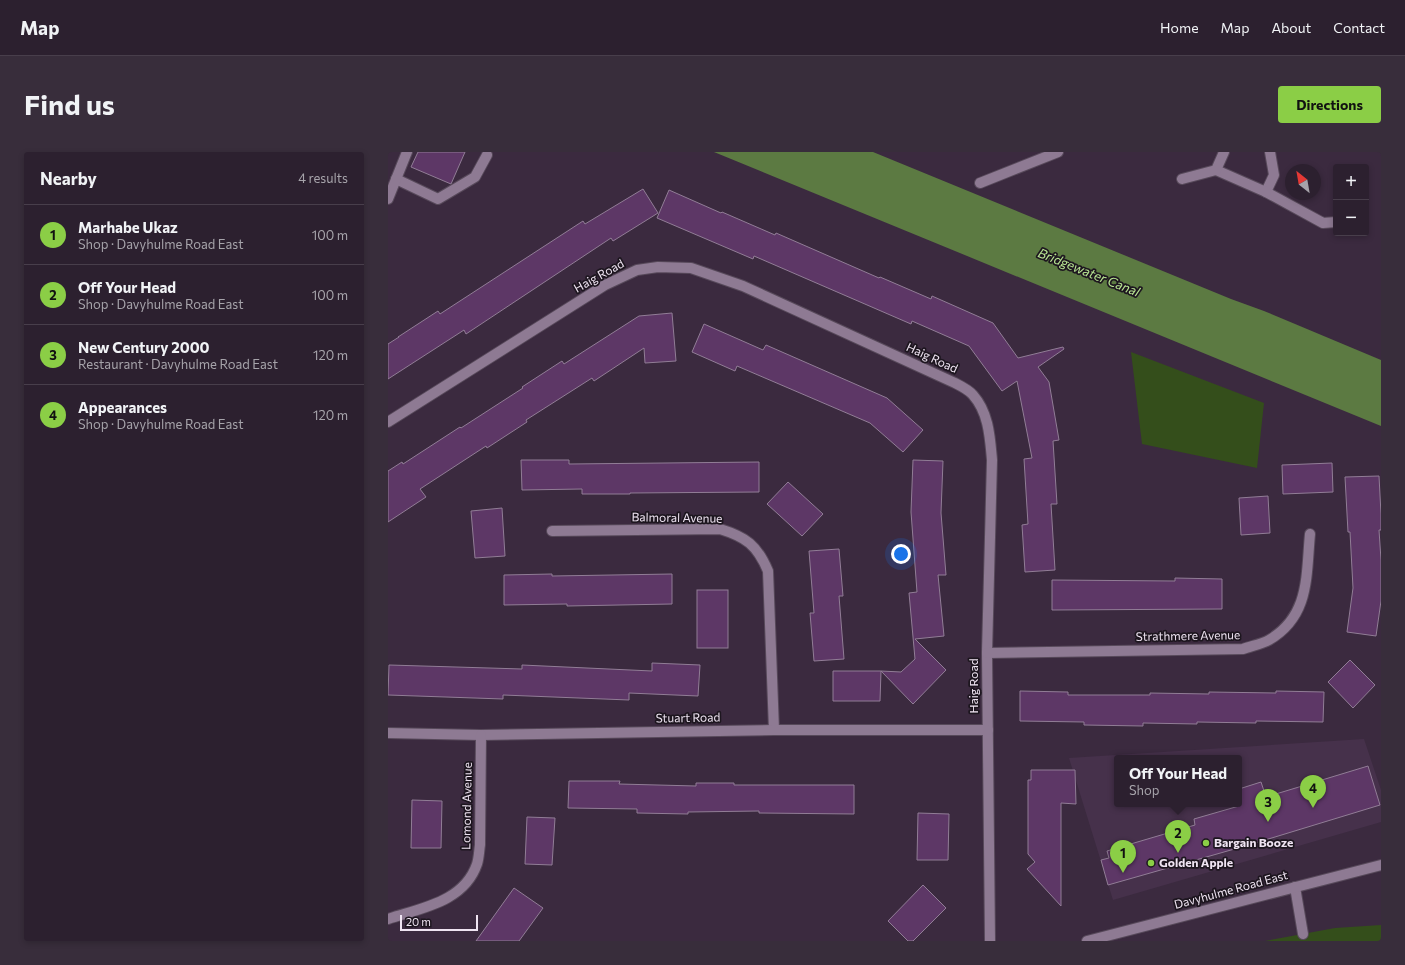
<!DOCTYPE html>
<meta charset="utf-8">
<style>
body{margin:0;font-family:Commissioner,sans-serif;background:#382d3b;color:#f1f3f6}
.controls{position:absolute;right:12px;top:12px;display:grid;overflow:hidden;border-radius:4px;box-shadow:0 2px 6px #0003}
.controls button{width:36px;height:36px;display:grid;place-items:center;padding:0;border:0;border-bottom:1px solid #483e4b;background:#2c202f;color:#f1f3f6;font:20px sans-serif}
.compass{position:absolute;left:897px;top:12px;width:36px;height:36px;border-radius:50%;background:#2c202f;box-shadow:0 2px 6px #0003;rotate:329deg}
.scale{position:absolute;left:12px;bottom:10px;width:78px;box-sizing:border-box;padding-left:4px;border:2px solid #efe4f2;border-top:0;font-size:11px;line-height:14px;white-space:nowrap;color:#efe4f2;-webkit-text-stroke:3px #1d161f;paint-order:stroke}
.you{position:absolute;left:513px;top:402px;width:14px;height:14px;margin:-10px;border:3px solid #fff;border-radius:50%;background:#1a73e8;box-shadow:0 0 0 6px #1a73e833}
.badge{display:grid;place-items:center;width:26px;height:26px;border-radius:50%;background:#8bce46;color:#111;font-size:13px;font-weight:700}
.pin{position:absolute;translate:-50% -33px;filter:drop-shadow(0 1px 2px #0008)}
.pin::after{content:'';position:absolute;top:21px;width:14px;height:12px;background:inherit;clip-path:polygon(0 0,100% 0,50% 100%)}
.popup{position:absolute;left:726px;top:603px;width:128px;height:52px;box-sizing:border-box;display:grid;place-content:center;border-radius:4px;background:#2c202f;filter:drop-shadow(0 1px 3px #0005);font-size:13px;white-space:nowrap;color:#a6a3aa}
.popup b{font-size:15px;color:#f1f3f6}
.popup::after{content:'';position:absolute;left:50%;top:100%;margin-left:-8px;border:8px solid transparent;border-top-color:#2c202f}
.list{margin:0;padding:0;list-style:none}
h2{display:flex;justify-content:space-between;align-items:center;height:52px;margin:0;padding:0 16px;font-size:17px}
h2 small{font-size:13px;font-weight:400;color:#a6a3aa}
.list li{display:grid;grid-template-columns:26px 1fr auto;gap:12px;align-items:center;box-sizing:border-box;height:60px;padding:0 16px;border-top:1px solid #483e4b}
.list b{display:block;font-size:15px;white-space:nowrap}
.list p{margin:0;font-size:13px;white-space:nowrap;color:#a6a3aa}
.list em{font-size:13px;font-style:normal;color:#a6a3aa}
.map{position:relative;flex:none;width:993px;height:789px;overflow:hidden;border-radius:4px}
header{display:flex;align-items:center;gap:24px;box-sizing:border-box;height:56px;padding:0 20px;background:#2c202f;border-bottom:1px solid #483e4b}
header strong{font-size:19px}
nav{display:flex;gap:22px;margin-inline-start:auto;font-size:14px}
.intro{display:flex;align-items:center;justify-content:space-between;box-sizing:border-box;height:96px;padding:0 24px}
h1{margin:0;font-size:28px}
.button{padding:10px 18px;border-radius:4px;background:#8bce46;color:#111;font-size:14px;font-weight:700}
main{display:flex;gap:24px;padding:0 24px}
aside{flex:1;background:#2c202f;border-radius:4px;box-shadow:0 2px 6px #0003}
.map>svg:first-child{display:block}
.built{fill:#46314b;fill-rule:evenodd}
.green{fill:#344e1b}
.water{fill:#5c7a42}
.building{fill:#5d3766;stroke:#917d96}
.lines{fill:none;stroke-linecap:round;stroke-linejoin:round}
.service-casing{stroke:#57495a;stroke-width:12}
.minor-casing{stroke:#57495a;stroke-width:12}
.tertiary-casing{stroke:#57495a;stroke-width:12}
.service{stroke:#8e7a93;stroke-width:10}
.minor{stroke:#8e7a93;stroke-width:10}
.tertiary{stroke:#8e7a93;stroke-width:10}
.poi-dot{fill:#8bce46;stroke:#1d161f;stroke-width:1.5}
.labels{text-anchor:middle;stroke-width:3.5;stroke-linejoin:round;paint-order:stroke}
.street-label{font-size:12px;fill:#efe4f2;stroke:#1d161f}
.poi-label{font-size:12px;font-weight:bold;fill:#efe4f2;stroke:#1d161f;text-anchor:start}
.water-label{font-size:13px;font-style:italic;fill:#b9e693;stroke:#1d161f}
</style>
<header>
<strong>Map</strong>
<nav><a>Home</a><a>Map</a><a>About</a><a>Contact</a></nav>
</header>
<div class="intro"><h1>Find us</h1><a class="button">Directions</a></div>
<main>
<aside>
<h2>Nearby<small>4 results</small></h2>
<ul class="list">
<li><span class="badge">1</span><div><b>Marhabe Ukaz</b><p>Shop · Davyhulme Road East</p></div><em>100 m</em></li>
<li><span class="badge">2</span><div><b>Off Your Head</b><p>Shop · Davyhulme Road East</p></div><em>100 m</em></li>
<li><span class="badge">3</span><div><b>New Century 2000</b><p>Restaurant · Davyhulme Road East</p></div><em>120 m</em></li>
<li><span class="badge">4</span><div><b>Appearances</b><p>Shop · Davyhulme Road East</p></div><em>120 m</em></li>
</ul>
</aside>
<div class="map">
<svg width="993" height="789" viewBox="0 0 993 789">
<rect width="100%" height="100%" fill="#3b2a3f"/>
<path class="built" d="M 976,587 L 993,638 L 993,670 L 725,748 L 681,606 ZM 729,606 L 851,606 L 851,652 L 729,652 Z"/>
<g class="green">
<path d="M 743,200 L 876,251 L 869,316 L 754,292 Z"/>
<path d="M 993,773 L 993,789 L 877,789 L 947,776 Z"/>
</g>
<path class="water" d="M 326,0 L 485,0 L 843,147 L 876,159 L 993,208 L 993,274 Z"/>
<g class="building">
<path d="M 30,0 L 77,0 L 63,32 L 23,15 Z"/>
<path d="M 255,37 L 270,61 L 225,89 L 223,86 L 78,182 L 76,178 L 0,227 L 0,192 L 11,185 L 10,185 L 50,159 L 52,162 L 195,69 L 197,72 Z"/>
<path d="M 281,38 L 333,61 L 334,60 L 387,83 L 388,81 L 491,126 L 492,125 L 543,147 L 544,144 L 605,171 L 630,206 L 675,195 L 676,197 L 650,215 L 661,230 L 671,288 L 665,289 L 669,352 L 663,352 L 667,418 L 637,420 L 634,373 L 640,372 L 636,307 L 644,306 L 629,229 L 614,239 L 581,194 L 524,169 L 523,172 L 366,104 L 365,107 L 269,66 Z"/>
<path d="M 284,161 L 288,209 L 257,211 L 256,196 L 206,229 L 204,226 L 138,268 L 139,270 L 99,296 L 98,294 L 32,337 L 38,345 L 0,370 L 0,319 L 14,310 L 15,312 L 72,275 L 73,276 L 135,236 L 134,235 L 174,209 L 176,212 L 251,164 Z"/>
<path d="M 316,172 L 375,198 L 378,193 L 499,246 L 535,278 L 515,300 L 482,271 L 349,214 L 347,219 L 304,200 Z"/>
<path d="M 133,308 L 181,308 L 181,312 L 371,310 L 371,340 L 242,341 L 242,342 L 194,342 L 194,337 L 134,338 Z"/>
<path d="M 525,308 L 555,309 L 553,361 L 558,423 L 550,423 L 556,484 L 527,487 L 558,518 L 525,552 L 493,519 L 513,520 L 527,507 L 521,441 L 529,440 L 523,360 Z"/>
<path d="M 944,311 L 945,340 L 895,342 L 894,313 Z"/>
<path d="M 991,324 L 993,362 L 993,378 L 991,378 L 993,408 L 993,449 L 988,484 L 959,480 L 965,436 L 962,380 L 960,380 L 957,325 Z"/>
<path d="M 400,330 L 435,362 L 414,384 L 379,352 Z"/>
<path d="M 880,344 L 882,381 L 853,383 L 851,346 Z"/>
<path d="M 114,356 L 117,404 L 87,406 L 83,359 Z"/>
<path d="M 451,397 L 455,444 L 451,444 L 456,507 L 426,509 L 422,461 L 426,461 L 421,399 Z"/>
<path d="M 164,422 L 164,424 L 284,422 L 284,452 L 179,454 L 179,452 L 116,453 L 116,423 Z"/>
<path d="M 787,426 L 834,427 L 834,457 L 664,458 L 664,428 L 787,429 Z"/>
<rect x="309" y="438" width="31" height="58"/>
<path d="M 962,508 L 987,533 L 965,556 L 940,530 Z"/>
<path d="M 264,511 L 312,513 L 310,544 L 241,541 L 241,548 L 115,543 L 115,547 L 0,543 L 1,513 L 134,517 L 134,513 L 264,519 Z"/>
<path d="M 445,519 L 493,519 L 492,549 L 445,549 Z"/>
<path d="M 632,539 L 680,540 L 680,543 L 762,543 L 762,541 L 821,542 L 821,540 L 888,541 L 888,539 L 936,540 L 935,570 L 868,569 L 868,571 L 809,570 L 809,572 L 755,571 L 755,574 L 696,573 L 696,570 L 632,569 Z"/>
<path d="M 980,614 L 992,653 L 864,692 L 720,733 L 713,708 L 721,706 L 719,699 L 807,673 L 806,667 L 851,654 L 851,637 L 873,630 L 878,645 Z"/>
<path d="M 643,618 L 687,618 L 688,652 L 673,651 L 673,754 L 639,717 L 647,710 L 640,702 L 640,628 L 643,628 Z"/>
<path d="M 181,629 L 232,629 L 231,632 L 308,634 L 308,631 L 346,631 L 346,633 L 466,633 L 466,662 L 371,661 L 371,659 L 300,660 L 300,662 L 249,661 L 249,657 L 180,656 Z"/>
<path d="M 24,648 L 54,649 L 53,696 L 23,696 Z"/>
<path d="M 530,661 L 561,662 L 560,708 L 529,708 Z"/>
<path d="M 139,665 L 167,666 L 164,713 L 137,712 Z"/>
<path d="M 535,733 L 558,756 L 525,789 L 520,789 L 500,769 Z"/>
<path d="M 126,736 L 155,756 L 131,789 L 88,789 Z"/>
</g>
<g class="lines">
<g class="service-casing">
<g id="service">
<path d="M 882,0 L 886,23 L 878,40 L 935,71 L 948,70"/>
<path d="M 828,18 L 878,40"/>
<path d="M 8,27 L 50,47 L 87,25 L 99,3"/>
<path d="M 794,27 L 828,18 L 836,0"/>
<path d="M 0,47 L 19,0"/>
<path d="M 907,735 L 915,782"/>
</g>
</g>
<g class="minor-casing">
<g id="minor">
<path d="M 592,31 L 670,0"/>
<path d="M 0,270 L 217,133 L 249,118 L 270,115 L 303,116 L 355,134 L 567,231 C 573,234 581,238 585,243 C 601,261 602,286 604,308 L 599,501 L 602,789"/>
<path d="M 164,379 L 332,377 C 358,385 369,393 380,419 L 386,578"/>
<path d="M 599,501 L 855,497 C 863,494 874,492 881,488 C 922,464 918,424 922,382"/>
<path d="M 0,581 L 93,583 L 386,578 L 600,578"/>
<path d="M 0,767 C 33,756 76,750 89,712 C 91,706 91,699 92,693 L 93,583"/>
</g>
</g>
<g class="tertiary-casing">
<path id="tertiary" d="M 699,789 L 993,713"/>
</g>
<use href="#service" class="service"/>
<use href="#minor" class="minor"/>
<use href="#tertiary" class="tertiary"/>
</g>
<g class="poi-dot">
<circle cx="818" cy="691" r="4"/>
<circle cx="763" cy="711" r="4"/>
</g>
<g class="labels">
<g class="street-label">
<text transform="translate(211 124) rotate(-29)" y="4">Haig Road</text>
<text transform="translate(544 206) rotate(25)" y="4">Haig Road</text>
<text transform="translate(289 366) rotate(1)" y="4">Balmoral Avenue</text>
<text transform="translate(800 484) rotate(-1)" y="4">Strathmere Avenue</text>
<text transform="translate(586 534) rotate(-90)" y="4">Haig Road</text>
<text transform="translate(300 566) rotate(-1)" y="4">Stuart Road</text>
<text transform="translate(79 654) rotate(-89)" y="4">Lomond Avenue</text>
<text transform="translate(843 738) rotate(-15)" y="4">Davyhulme Road East</text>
</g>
<g class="poi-label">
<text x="826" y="695">Bargain Booze</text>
<text x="771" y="715">Golden Apple</text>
</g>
<g class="water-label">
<text transform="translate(701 120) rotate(22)" y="5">Bridgewater Canal</text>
</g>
</g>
</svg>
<div class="controls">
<button>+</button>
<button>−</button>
</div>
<svg class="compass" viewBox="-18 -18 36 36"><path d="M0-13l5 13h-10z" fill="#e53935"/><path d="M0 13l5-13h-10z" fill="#a6a3aa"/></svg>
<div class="scale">20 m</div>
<div class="you"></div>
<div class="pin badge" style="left:735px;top:721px">1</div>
<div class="pin badge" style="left:790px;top:701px">2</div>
<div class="popup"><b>Off Your Head</b>Shop</div>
<div class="pin badge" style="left:880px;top:670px">3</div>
<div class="pin badge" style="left:925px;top:656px">4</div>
</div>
</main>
